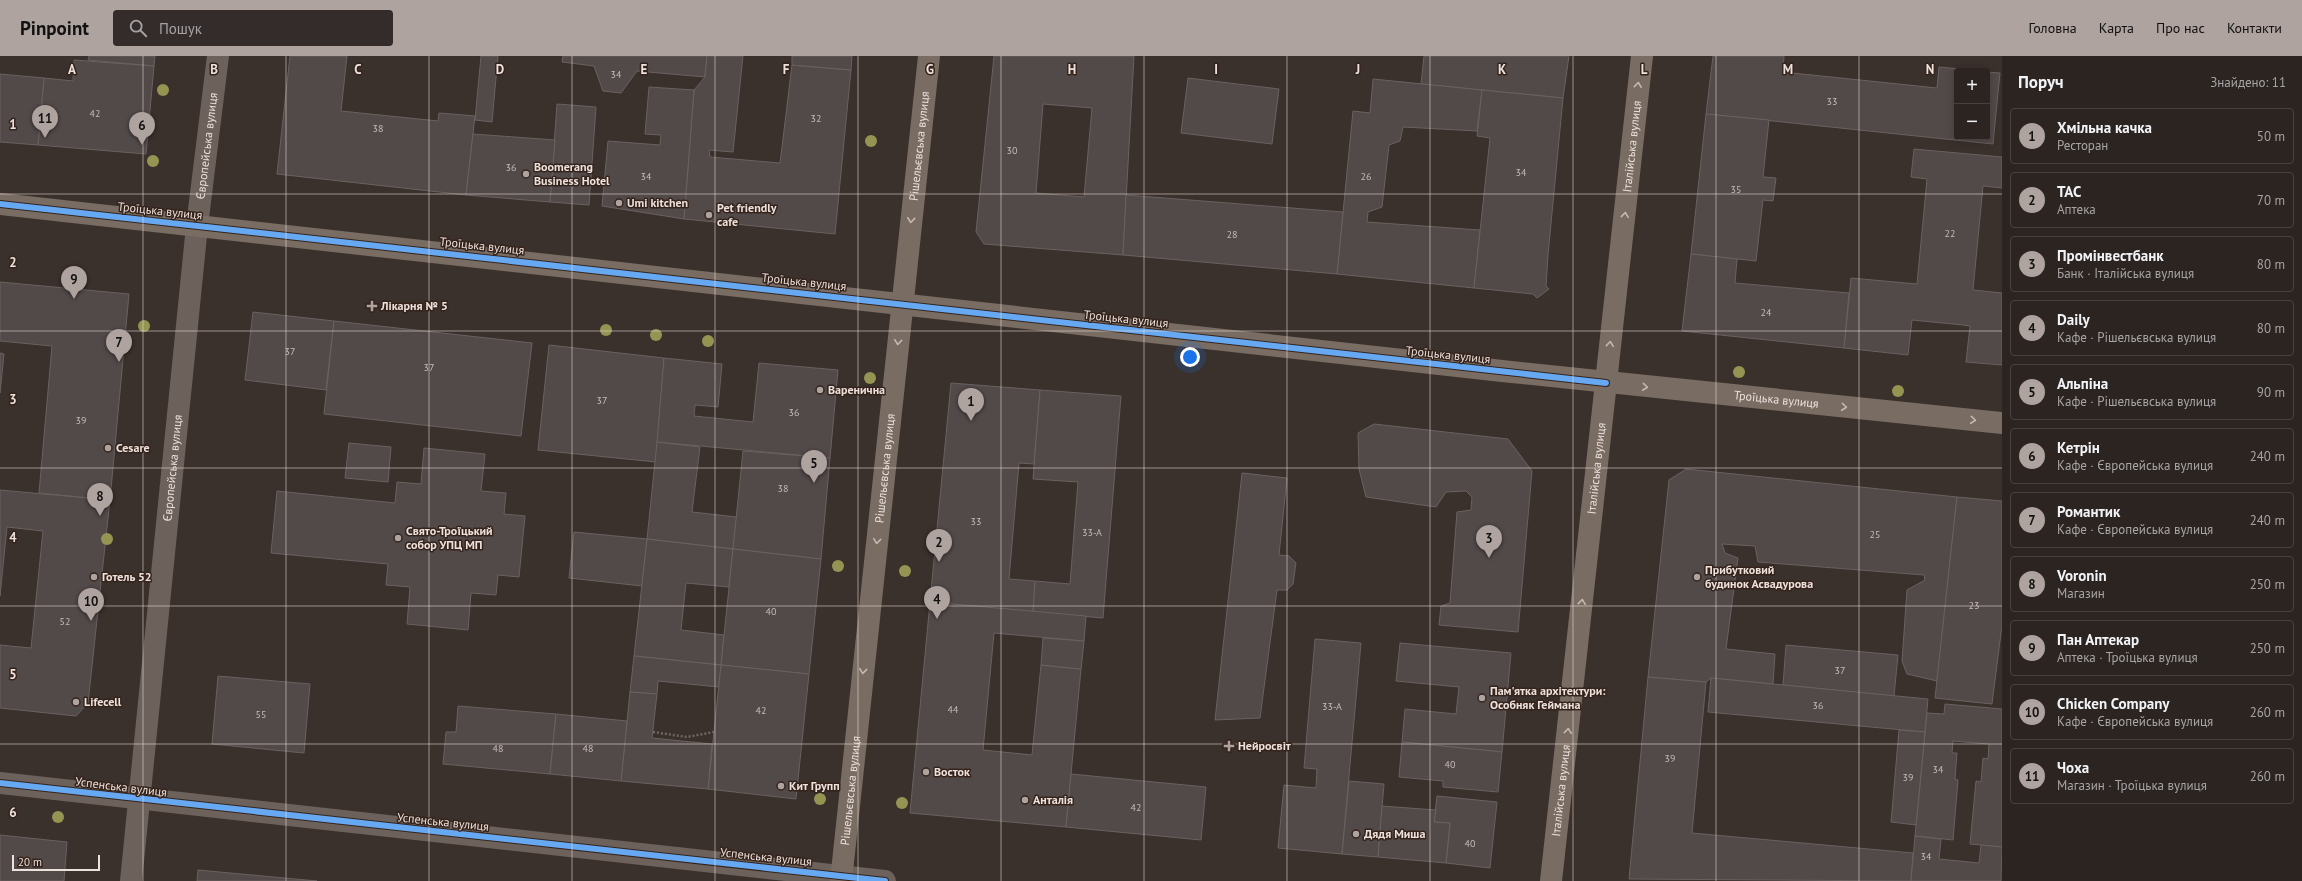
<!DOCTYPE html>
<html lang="uk">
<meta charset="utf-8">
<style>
body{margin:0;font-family:"PT Sans",sans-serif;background:#342c2a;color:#f1f3f6}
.controls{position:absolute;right:12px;top:12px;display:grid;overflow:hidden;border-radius:4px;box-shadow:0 2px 10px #0003}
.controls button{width:36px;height:36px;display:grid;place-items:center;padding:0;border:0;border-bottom:1px solid #48413f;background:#2c2421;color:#f1f3f6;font:20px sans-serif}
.scale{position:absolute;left:12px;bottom:10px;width:88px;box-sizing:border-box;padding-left:4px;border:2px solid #ede1dc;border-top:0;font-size:11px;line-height:14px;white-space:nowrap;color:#ede1dc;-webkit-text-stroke:3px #35241c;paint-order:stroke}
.you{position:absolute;left:1190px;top:301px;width:14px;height:14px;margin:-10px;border:3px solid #fff;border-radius:50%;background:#1a73e8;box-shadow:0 0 0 6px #1a73e833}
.badge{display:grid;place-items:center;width:26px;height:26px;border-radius:50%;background:#aea39e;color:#111;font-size:13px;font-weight:700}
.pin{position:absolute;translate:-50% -33px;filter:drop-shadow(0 1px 2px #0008)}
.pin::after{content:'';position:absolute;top:21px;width:14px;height:12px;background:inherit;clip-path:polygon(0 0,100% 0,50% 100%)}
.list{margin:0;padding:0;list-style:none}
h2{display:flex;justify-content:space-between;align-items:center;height:52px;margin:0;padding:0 16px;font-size:17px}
h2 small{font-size:13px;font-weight:400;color:#a6a4a5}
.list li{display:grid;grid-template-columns:26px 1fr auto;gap:12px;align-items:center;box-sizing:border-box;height:56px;margin:0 8px 8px;padding:0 8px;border:1px solid #48413f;border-radius:4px}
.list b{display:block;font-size:15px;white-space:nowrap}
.list p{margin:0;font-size:13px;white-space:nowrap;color:#a6a4a5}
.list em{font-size:13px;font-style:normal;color:#a6a4a5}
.icon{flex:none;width:22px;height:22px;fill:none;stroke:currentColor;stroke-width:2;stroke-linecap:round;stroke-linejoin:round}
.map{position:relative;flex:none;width:2002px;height:825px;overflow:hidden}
header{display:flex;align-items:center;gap:24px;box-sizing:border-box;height:56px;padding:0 20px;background:#aea39e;color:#111}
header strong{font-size:19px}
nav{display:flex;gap:22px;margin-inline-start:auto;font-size:14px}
.search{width:280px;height:36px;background:#342c2a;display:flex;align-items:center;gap:10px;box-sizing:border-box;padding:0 14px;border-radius:4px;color:#a6a4a5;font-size:15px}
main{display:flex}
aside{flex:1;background:#2c2421}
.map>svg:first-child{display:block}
.building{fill:#524949;stroke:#6a6161;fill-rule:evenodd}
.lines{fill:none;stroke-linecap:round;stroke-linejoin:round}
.path{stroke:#6f6661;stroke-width:2.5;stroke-dasharray:2 2;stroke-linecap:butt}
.tertiary{stroke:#6c615b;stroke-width:22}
.secondary{stroke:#786c63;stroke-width:22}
.cycleway-casing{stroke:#35241c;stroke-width:8}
.cycleway{stroke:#66a8f1;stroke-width:6}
.tree{fill:#959452}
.oneway{stroke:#c4b8b2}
.grid{fill:none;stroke:#ede1dc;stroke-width:1;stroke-opacity:0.55}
.poi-dot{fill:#aea39e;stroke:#35241c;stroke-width:1.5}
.labels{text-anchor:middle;stroke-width:3;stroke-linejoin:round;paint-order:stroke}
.number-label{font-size:10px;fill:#c6bbb7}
.street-label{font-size:12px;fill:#ede1dc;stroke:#35241c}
.poi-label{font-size:12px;font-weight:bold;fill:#ede1dc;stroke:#35241c;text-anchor:start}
.grid-label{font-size:13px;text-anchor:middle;font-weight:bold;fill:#ede1dc;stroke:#35241c;stroke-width:3;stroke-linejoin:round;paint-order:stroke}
</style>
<header>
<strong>Pinpoint</strong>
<div class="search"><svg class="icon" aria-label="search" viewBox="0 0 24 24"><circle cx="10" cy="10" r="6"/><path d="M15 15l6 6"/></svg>Пошук</div>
<nav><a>Головна</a><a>Карта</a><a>Про нас</a><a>Контакти</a></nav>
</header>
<main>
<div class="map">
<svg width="2002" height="825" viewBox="0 0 2002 825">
<rect width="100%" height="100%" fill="#3a302c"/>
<g class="building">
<path d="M 89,0 L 155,0 L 154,10 L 88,4 Z"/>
<path d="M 290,0 L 347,0 L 341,55 L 438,65 L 439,57 L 475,60 L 466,139 L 277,118 Z"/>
<path d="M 481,0 L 498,0 L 492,66 L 475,64 Z"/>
<path d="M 563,0 L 707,0 L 705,21 L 637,15 L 621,37 L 603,35 L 594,10 L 562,6 Z"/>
<path d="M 707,0 L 743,0 L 733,96 L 709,94 L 710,101 L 780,107 L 792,9 L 851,14 L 835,178 L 684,163 L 694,34 L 705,21 Z"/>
<path d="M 792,0 L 852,0 L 851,14 L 792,9 Z"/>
<path d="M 994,0 L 1134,0 L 1123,199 L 984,188 L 976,176 ZM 1043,48 L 1092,52 L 1084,141 L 1036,137 Z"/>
<path d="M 1424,0 L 1569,0 L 1563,42 L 1421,28 Z"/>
<path d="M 1713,0 L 1784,0 L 1783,16 L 1937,32 L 1939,11 L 1981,15 L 1957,15 L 1957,81 L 1987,81 L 1987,16 L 2000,17 L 1993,88 L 1706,58 Z"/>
<path d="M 74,4 L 154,10 L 146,98 L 38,89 L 44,22 L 73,25 Z"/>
<path d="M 0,18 L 44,22 L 38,89 L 0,86 Z"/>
<path d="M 1188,22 L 1279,33 L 1272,88 L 1181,77 Z"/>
<path d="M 1373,23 L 1482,34 L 1477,75 L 1403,71 L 1400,85 L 1389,89 L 1382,151 L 1368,156 L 1367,166 L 1480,174 L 1474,232 L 1337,218 L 1353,55 L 1370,57 Z"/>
<path d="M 649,31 L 694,34 L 684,163 L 602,150 L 608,85 L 660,89 L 661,79 L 645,78 Z"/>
<path d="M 1482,34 L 1563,42 L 1548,199 L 1546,230 L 1549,233 L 1537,242 L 1533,238 L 1474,232 L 1490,82 L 1477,80 Z"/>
<path d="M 557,48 L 596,51 L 589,149 L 550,146 Z"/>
<path d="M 1706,58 L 1769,64 L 1763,121 L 1776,122 L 1773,145 L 1763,144 L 1756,205 L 1691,198 Z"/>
<path d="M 473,78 L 555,84 L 550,146 L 466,139 Z"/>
<path d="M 1914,93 L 2002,101 L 2002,132 L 1983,130 L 1973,234 L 2002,237 L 2002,309 L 1966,306 L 1970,270 L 1963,269 L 1912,264 L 1908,299 L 1844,292 L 1851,222 L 1917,228 L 1927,123 L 1911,121 Z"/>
<path d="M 1126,139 L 1343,156 L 1337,218 L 1123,199 Z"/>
<path d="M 1691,198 L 1737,203 L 1735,227 L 1849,237 L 1844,292 L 1682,275 Z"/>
<path d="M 0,226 L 129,238 L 110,444 L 39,437 L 52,290 L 0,285 Z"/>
<path d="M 253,256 L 334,265 L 326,334 L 245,324 Z"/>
<path d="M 334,265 L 532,287 L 521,380 L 324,358 Z"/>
<path d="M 549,289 L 664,302 L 656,406 L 538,394 Z"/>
<path d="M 0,297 L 4,298 L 0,337 Z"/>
<path d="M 664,302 L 722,308 L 718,351 L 695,349 L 694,360 L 753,366 L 759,307 L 838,314 L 830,402 L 657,386 Z"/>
<path d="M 951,327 L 1040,334 L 1034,408 L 1019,407 L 1009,523 L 1035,525 L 1033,556 L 930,546 Z"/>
<path d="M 1040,334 L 1121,340 L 1103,562 L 1033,556 L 1035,525 L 1070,528 L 1078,426 L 1033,423 Z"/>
<path d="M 1374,368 L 1508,383 L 1532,415 L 1518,576 L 1439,569 L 1441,550 L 1450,547 L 1457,456 L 1471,454 L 1472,441 L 1466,435 L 1446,436 L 1436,451 L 1366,441 L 1359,413 L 1358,377 Z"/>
<path d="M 657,386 L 700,391 L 692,456 L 737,461 L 733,493 L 647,483 Z"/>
<path d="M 349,387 L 391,391 L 388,426 L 345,422 Z"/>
<path d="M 424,392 L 485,398 L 481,435 L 506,437 L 504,458 L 525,460 L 519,521 L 498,519 L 496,539 L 471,537 L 468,574 L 407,568 L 410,531 L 386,529 L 388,508 L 271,497 L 277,435 L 395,447 L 397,426 L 421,428 Z"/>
<path d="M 743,395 L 830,402 L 821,503 L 733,493 Z"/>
<path d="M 1686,413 L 1957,441 L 1937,625 L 1907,618 L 1902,605 L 1907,534 L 1925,524 L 1924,519 L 1758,506 L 1755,490 L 1722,488 L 1725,497 L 1738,502 L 1726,593 L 1775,598 L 1773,628 L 1711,622 L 1706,626 L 1648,621 L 1669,424 Z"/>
<path d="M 1242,417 L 1287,422 L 1279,499 L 1289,500 L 1296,507 L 1293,528 L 1287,534 L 1277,534 L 1260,662 L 1215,664 Z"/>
<path d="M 0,434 L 110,444 L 88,647 L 76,660 L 0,652 L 0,589 L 31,592 L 43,475 L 7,471 L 0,540 Z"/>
<path d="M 1957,441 L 2002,445 L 2002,569 L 1992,648 L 1935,642 Z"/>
<path d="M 574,476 L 647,483 L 642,530 L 569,522 Z"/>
<path d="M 647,483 L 733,493 L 729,531 L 686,527 L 681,574 L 724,579 L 721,609 L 634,600 Z"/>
<path d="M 733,493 L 821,503 L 809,618 L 721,609 Z"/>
<path d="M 930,546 L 1086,560 L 1084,585 L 994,577 L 983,694 L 1032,699 L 1041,609 L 1081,613 L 1066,771 L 910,757 Z"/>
<path d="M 1043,582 L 1084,585 L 1081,613 L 1041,609 Z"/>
<path d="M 1315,583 L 1361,587 L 1342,798 L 1278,792 L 1284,729 L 1316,732 L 1317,713 L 1304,712 Z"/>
<path d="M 1400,587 L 1511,597 L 1502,696 L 1402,686 L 1405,653 L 1456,658 L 1459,631 L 1396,625 Z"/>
<path d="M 1786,589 L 1898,599 L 1894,640 L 1783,629 Z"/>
<path d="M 634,600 L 721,609 L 719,631 L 658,625 L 657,638 L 630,636 Z"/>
<path d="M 721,609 L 809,618 L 796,743 L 708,733 Z"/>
<path d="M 218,620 L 310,628 L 304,697 L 212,688 Z"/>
<path d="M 1648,621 L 1706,626 L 1692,777 L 1913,797 L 1911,825 L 1629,823 Z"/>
<path d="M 1711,622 L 1928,643 L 1925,676 L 1708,656 Z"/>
<path d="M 630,636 L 657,638 L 652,682 L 712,688 L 708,733 L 621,725 Z"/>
<path d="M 1945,648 L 2002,653 L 2002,791 L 1970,788 L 1976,725 L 1981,726 L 1983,702 L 1988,703 L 1989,688 L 1953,685 L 1952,697 L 1957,697 L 1955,723 L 1958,724 L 1953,784 L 1915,780 L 1927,657 L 1944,658 Z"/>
<path d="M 458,650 L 556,658 L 550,718 L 443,708 L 446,676 L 456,676 Z"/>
<path d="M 556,658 L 627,665 L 621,725 L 550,718 Z"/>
<path d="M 1899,674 L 1925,676 L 1916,769 L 1891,766 Z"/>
<path d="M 1402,686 L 1502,696 L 1498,736 L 1443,731 L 1443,725 L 1399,721 Z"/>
<path d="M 1071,718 L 1206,731 L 1201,784 L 1066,771 Z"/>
<path d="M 1349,725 L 1384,728 L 1378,801 L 1342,798 Z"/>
<path d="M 1437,740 L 1497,746 L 1490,812 L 1446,807 L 1450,767 L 1434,766 Z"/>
<path d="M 1382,750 L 1436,754 L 1434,766 L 1450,767 L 1446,807 L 1378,801 Z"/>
<path d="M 0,779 L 67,786 L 64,825 L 0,825 Z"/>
<path d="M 1915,780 L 1941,783 L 1939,803 L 1979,807 L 1981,789 L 2002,791 L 2001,825 L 1911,825 Z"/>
<path d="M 198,814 L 317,825 L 197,825 Z"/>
</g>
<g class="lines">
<path class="path" d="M 653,676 L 687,681 L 714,676"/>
<g class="tertiary">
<path d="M 0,727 L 885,825"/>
<path id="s1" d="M 131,825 L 197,170 L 218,0"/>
</g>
<g class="secondary">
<path id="s2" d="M 0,148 L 1502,315 L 2002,367"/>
<path id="s3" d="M 841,825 L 929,0"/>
<path id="s4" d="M 1551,825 L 1642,0"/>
</g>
<g class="cycleway-casing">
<g id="cycleway">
<path d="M 0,148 L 1606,327"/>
<path d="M 0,727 L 885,825"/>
</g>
</g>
<use href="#cycleway" class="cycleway"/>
</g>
<g class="tree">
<circle cx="163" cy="34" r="6"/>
<circle cx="871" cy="85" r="6"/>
<circle cx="153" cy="105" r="6"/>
<circle cx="144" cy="270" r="6"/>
<circle cx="606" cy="274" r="6"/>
<circle cx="656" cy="279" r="6"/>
<circle cx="708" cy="285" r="6"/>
<circle cx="1739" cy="316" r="6"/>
<circle cx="870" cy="322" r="6"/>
<circle cx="1898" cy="335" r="6"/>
<circle cx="107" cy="483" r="6"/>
<circle cx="838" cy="510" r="6"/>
<circle cx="905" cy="515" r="6"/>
<circle cx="820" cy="743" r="6"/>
<circle cx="902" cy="747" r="6"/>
<circle cx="58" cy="761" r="6"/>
</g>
<defs><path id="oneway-chevron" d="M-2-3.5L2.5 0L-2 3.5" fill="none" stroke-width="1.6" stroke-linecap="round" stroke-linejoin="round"/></defs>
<g class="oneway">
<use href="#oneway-chevron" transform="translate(1638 29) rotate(-84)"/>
<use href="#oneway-chevron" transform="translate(1625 159) rotate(-84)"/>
<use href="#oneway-chevron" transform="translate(911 164) rotate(96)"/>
<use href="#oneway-chevron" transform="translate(898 286) rotate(96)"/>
<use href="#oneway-chevron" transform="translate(1610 288) rotate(-84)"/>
<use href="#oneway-chevron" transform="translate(1645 331) rotate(6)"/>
<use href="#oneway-chevron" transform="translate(1844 351) rotate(6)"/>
<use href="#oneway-chevron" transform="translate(1973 364) rotate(6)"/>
<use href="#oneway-chevron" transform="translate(877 485) rotate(96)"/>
<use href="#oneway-chevron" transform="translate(1582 546) rotate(-84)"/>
<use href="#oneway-chevron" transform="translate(863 615) rotate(96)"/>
<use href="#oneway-chevron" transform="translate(1568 675) rotate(-84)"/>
</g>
<path class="grid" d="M 143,0 L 143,825M 286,0 L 286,825M 429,0 L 429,825M 572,0 L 572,825M 715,0 L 715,825M 858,0 L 858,825M 1001,0 L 1001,825M 1144,0 L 1144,825M 1287,0 L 1287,825M 1430,0 L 1430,825M 1573,0 L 1573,825M 1716,0 L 1716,825M 1859,0 L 1859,825M 0,138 L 2002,138M 0,275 L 2002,275M 0,412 L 2002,412M 0,550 L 2002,550M 0,688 L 2002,688"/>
<g class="poi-dot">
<circle cx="526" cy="118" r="4"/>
<circle cx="619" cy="147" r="4"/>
<circle cx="709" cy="159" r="4"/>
<path d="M370 244h4v4h4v4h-4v4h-4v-4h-4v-4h4z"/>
<circle cx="820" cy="334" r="4"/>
<circle cx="108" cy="392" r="4"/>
<circle cx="398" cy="482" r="4"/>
<circle cx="94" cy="521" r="4"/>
<circle cx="1697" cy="521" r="4"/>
<circle cx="1482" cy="642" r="4"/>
<circle cx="76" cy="646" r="4"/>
<path d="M1227 684h4v4h4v4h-4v4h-4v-4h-4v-4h4z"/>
<circle cx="926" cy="716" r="4"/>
<circle cx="781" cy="730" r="4"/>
<circle cx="1025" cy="744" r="4"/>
<circle cx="1356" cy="778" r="4"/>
</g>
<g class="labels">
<g class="number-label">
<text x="616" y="22">34</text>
<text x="1832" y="49">33</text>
<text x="95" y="61">42</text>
<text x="816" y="66">32</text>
<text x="378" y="76">38</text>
<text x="1012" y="98">30</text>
<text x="511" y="115">36</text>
<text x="1521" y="120">34</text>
<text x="646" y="124">34</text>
<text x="1366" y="124">26</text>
<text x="1736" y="137">35</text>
<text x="1950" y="181">22</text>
<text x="1232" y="182">28</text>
<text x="1766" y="260">24</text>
<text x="290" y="299">37</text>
<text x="429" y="315">37</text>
<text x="602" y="348">37</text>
<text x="794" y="360">36</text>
<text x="81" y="368">39</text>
<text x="783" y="436">38</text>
<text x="976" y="469">33</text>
<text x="1092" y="480">33-А</text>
<text x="1875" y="482">25</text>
<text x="1974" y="553">23</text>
<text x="771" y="559">40</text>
<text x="65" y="569">52</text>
<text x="1840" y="618">37</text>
<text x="1818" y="653">36</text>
<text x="1332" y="654">33-А</text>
<text x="953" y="657">44</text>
<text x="761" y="658">42</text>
<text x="261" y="662">55</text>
<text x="498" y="696">48</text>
<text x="588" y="696">48</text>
<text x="1670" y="706">39</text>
<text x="1450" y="712">40</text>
<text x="1938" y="717">34</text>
<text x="1908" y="725">39</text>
<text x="1136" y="755">42</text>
<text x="1470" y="791">40</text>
<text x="1926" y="804">34</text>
</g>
<g class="street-label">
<text dy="4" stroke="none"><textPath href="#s1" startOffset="739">Європейська вулиця</textPath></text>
<text dy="4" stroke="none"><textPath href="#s3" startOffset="739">Рішельєвська вулиця</textPath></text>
<text dy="4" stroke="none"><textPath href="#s4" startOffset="739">Італійська вулиця</textPath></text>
<text transform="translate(160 155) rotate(6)" y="4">Троїцька вулиця</text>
<text transform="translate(482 190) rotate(6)" y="4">Троїцька вулиця</text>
<text transform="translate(804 226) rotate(6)" y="4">Троїцька вулиця</text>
<text transform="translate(1126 263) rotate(6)" y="4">Троїцька вулиця</text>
<text transform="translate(1448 299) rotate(6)" y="4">Троїцька вулиця</text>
<text dy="4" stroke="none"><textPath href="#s2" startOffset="1787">Троїцька вулиця</textPath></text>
<text dy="4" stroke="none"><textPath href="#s1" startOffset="415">Європейська вулиця</textPath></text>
<text dy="4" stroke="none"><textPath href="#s3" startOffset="415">Рішельєвська вулиця</textPath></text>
<text dy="4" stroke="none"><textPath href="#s4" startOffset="415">Італійська вулиця</textPath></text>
<text transform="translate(121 731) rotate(7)" y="4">Успенська вулиця</text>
<text dy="4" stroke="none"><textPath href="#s3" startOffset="91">Рішельєвська вулиця</textPath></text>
<text dy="4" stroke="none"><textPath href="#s4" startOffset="91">Італійська вулиця</textPath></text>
<text transform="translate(443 766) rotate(6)" y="4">Успенська вулиця</text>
<text transform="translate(766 801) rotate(6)" y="4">Успенська вулиця</text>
</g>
<g class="poi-label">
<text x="534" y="115">Boomerang<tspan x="534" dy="14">Business Hotel</tspan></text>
<text x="627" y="151">Umi kitchen</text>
<text x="717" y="156">Pet friendly<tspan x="717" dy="14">cafe</tspan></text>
<text x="381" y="254">Лікарня № 5</text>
<text x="828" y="338">Варенична</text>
<text x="116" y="396">Cesare</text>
<text x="406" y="479">Свято-Троїцький<tspan x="406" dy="14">собор УПЦ МП</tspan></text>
<text x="1705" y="518">Прибутковий<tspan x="1705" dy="14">будинок Асвадурова</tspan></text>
<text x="102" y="525">Готель 52</text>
<text x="1490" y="639">Пам'ятка архітектури:<tspan x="1490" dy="14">Особняк Геймана</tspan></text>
<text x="84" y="650">Lifecell</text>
<text x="1238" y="694">Нейросвіт</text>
<text x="934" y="720">Восток</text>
<text x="789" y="734">Кит Групп</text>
<text x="1033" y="748">Анталія</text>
<text x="1364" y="782">Дядя Миша</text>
</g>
</g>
<g class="grid-label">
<text x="72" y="18">A</text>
<text x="214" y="18">B</text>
<text x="358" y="18">C</text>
<text x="500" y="18">D</text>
<text x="644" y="18">E</text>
<text x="786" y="18">F</text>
<text x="930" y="18">G</text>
<text x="1072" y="18">H</text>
<text x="1216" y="18">I</text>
<text x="1358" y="18">J</text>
<text x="1502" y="18">K</text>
<text x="1644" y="18">L</text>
<text x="1788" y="18">M</text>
<text x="1930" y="18">N</text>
<text x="13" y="73">1</text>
<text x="13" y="211">2</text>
<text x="13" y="348">3</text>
<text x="13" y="486">4</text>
<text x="13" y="623">5</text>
<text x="13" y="761">6</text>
</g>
</svg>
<div class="controls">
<button>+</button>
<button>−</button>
</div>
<div class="scale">20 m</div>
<div class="you"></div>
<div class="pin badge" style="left:971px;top:365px">1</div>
<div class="pin badge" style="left:939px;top:506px">2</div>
<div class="pin badge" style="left:1489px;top:502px">3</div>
<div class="pin badge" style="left:937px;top:563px">4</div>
<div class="pin badge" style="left:814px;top:427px">5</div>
<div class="pin badge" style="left:142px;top:89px">6</div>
<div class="pin badge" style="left:119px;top:306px">7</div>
<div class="pin badge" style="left:100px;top:460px">8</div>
<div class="pin badge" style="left:74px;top:243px">9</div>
<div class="pin badge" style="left:91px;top:565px">10</div>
<div class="pin badge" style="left:45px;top:82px">11</div>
</div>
<aside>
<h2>Поруч<small>Знайдено: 11</small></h2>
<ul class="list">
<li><span class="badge">1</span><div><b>Хмільна качка</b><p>Ресторан</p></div><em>50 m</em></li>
<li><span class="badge">2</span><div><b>ТАС</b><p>Аптека</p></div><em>70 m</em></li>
<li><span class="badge">3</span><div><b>Промінвестбанк</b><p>Банк · Італійська вулиця</p></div><em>80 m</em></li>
<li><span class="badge">4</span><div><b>Daily</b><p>Кафе · Рішельєвська вулиця</p></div><em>80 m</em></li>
<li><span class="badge">5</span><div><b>Альпіна</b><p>Кафе · Рішельєвська вулиця</p></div><em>90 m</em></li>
<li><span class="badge">6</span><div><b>Кетрін</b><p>Кафе · Європейська вулиця</p></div><em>240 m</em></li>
<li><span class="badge">7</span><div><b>Романтик</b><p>Кафе · Європейська вулиця</p></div><em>240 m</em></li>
<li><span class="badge">8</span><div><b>Voronin</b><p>Магазин</p></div><em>250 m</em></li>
<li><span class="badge">9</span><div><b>Пан Аптекар</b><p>Аптека · Троїцька вулиця</p></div><em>250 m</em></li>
<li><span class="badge">10</span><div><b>Chicken Company</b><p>Кафе · Європейська вулиця</p></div><em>260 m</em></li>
<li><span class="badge">11</span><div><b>Чоха</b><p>Магазин · Троїцька вулиця</p></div><em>260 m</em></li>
</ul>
</aside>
</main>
